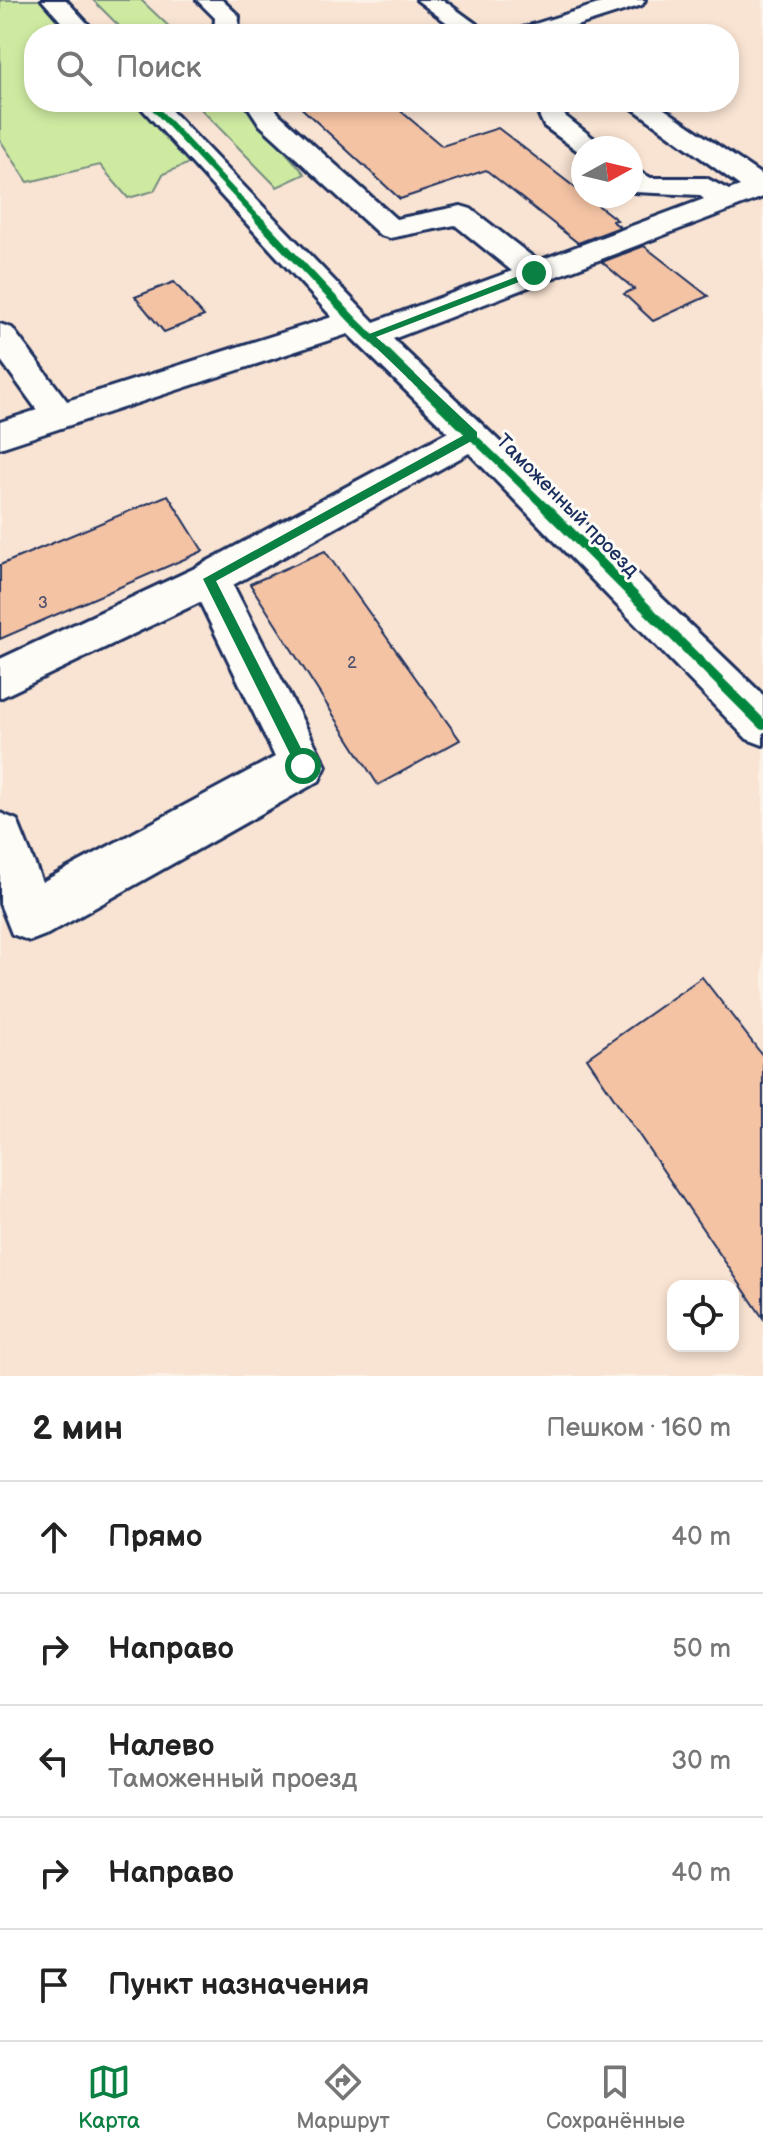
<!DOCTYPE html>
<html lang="ru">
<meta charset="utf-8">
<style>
body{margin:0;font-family:"Balsamiq Sans",sans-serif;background:#f6f6f6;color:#222}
.controls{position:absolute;right:24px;bottom:24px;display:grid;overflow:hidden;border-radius:16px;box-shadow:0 4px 12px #0003}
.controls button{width:72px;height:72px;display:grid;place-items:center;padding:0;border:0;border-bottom:2px solid #e0e0e0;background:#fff;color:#222;font:40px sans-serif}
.compass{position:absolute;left:571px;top:136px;width:72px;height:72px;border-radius:50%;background:#fff;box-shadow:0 4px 12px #0003;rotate:82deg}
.stop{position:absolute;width:24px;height:24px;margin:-18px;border:6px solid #0b8043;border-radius:50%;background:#fff}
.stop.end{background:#0b8043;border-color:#fff;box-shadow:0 2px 8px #0008}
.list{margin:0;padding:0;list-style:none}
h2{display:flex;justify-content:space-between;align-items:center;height:104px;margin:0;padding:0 32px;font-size:34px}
h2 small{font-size:26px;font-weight:400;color:#767676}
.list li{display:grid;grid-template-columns:52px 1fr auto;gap:24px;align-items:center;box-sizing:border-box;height:112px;padding:0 32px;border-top:2px solid #e0e0e0}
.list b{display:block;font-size:30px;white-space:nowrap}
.list p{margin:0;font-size:26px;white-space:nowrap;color:#767676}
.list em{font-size:26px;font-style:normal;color:#767676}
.icon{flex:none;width:44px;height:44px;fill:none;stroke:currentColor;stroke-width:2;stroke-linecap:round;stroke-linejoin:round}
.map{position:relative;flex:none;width:763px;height:1376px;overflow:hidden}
.search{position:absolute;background:#fff;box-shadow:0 4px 12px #0003;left:24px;right:24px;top:24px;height:88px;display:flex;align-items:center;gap:20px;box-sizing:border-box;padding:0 28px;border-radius:32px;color:#767676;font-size:30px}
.sheet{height:664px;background:#fff}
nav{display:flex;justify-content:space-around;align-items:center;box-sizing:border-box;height:112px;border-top:2px solid #e0e0e0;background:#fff;font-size:22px;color:#767676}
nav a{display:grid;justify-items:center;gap:4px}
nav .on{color:#0b8043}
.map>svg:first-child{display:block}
.built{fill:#f9e3d2;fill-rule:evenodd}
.green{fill:#ceeaa1;stroke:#748c80;stroke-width:2}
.building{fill:#f4c3a4;stroke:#1b2f5e;stroke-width:2}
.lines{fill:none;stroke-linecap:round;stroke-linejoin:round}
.minor-casing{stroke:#1b2f5e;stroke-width:6}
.minor{fill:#fdfcf7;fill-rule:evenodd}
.cycleway-far2-casing{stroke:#fdfcf7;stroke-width:9}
.cycleway-far1-casing{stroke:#fdfcf7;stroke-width:12}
.cycleway-casing{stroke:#fdfcf7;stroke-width:15}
.cycleway-far2{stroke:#00873e;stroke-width:6}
.cycleway-far1{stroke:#00873e;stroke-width:8}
.cycleway{stroke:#00873e;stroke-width:10}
.route{fill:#0b8043}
.labels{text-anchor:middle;stroke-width:6;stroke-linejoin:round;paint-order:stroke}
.number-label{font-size:16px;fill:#515470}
.street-label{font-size:20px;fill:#1b2f5e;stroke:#fdfcf7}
</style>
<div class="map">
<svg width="763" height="1376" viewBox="0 0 763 1376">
<rect width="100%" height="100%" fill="#fbf1e6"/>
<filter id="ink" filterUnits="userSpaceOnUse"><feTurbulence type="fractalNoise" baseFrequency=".0125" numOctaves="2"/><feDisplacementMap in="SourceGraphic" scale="16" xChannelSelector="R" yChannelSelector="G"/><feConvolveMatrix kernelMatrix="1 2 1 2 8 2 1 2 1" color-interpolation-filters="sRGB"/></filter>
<g filter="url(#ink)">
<path class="built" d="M 0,0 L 763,0 L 763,1376 L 0,1376 ZM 34,34 L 729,34 L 729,102 L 34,102 ZM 583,148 L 631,148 L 631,196 L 583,196 ZM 673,1286 L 733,1286 L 733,1346 L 673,1346 Z"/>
<g class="green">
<path d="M 0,0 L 41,0 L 73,34 L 34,34 L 34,102 L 136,102 L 192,162 L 163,174 L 154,191 L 128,198 L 100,165 L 28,182 L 0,140 Z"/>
<path d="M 93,0 L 141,0 L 177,34 L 127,34 Z"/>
<path d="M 194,102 L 241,102 L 305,174 L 277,187 Z"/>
</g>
<g class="building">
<path d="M 295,102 L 390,102 L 442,146 L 498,128 L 617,220 L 612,221 L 620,227 L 578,243 L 486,170 L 400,199 Z"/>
<path d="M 644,246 L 708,296 L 653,321 L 624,294 L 634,289 L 602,262 Z"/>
<path d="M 174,282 L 204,316 L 164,332 L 135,297 Z"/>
<path d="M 168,495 L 203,551 L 0,639 L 0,565 Z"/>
<path d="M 325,551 L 460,740 L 378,785 L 250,584 Z"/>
<path d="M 702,977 L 763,1056 L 763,1318 L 587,1058 Z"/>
</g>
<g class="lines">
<g class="minor-casing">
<g id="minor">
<path d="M 42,0 L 66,0 L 97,34 L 72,34 Z"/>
<path d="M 197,0 L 222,0 L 239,16 L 238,34 L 214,34 L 215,18 Z"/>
<path d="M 417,0 L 443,0 L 490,34 L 462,34 Z"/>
<path d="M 611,0 L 645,0 L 642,5 L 551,34 L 515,34 L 519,29 Z"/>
<path d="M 136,102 L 163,102 L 374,322 L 512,271 L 455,225 L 390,238 L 380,235 L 260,125 L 245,102 L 271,102 L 279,114 L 396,219 L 461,206 L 471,209 L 538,261 L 704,199 L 699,195 L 634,192 L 631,190 L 631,168 L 651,178 L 706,178 L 729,190 L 740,186 L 624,102 L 654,102 L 763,176 L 763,197 L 393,339 L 763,695 L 763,745 L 747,739 L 469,453 L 233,585 L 326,766 L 319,781 L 48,934 L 30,941 L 12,934 L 0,904 L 0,813 L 17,820 L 42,882 L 275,757 L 200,602 L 0,698 L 0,659 L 195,568 L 448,432 L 348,334 L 0,448 L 0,422 L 37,410 L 0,359 L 0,324 L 12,328 L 67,401 L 332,317 Z"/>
<path d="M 533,102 L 559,102 L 565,116 L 606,148 L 583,148 L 582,154 L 544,126 Z"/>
</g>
</g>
<use href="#minor" class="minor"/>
<g class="cycleway-far2-casing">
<path id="cycleway-far2" d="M 149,102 L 261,222"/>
</g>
<g class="cycleway-far1-casing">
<path id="cycleway-far1" d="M 259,220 L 354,321 L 548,510"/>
</g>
<g class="cycleway-casing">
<path id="cycleway" d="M 546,508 L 763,725"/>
</g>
<use href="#cycleway-far2" class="cycleway-far2"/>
<use href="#cycleway-far1" class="cycleway-far1"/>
<use href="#cycleway" class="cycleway"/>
</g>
</g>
<path class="route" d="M 534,270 L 537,275 L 376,337 L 477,432 L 477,438 L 216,581 L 310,766 L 308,770 L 298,770 L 203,579 L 466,434 L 364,336 Z"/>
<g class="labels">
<g class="number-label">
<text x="43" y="608">3</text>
<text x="352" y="668">2</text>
</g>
<g class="street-label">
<text transform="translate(568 505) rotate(45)" y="7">Таможенный проезд</text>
</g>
</g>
</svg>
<div class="controls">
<button><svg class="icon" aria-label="locate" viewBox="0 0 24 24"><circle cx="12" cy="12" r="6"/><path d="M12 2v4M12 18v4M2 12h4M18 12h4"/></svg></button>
</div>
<svg class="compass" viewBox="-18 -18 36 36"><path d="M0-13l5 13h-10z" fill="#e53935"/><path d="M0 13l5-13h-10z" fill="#767676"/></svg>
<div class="stop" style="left:303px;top:766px"></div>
<div class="stop end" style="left:534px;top:273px"></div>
<div class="search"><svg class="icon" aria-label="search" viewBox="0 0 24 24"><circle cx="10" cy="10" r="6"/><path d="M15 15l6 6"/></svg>Поиск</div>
</div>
<section class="sheet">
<h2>2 мин<small>Пешком · 160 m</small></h2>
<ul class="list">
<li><svg class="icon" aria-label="ahead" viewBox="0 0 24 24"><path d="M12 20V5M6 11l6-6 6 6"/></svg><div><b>Прямо</b></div><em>40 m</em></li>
<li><svg class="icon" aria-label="right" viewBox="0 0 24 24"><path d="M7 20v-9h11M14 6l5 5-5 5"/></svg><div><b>Направо</b></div><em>50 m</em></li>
<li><svg class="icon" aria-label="left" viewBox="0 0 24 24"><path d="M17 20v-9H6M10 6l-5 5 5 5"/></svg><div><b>Налево</b><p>Таможенный проезд</p></div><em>30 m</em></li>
<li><svg class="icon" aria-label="right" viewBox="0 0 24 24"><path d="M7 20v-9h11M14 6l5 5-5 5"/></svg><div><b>Направо</b></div><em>40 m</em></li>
<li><svg class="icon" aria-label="arrive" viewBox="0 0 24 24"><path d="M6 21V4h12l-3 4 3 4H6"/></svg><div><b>Пункт назначения</b></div></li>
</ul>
</section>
<nav>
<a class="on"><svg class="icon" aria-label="map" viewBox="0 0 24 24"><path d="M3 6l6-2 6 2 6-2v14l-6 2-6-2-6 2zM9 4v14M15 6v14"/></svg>Карта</a>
<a><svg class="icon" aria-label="directions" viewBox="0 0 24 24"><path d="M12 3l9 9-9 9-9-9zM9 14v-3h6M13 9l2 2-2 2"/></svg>Маршрут</a>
<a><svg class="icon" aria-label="saved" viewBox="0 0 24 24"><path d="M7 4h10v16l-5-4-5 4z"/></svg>Сохранённые</a>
</nav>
